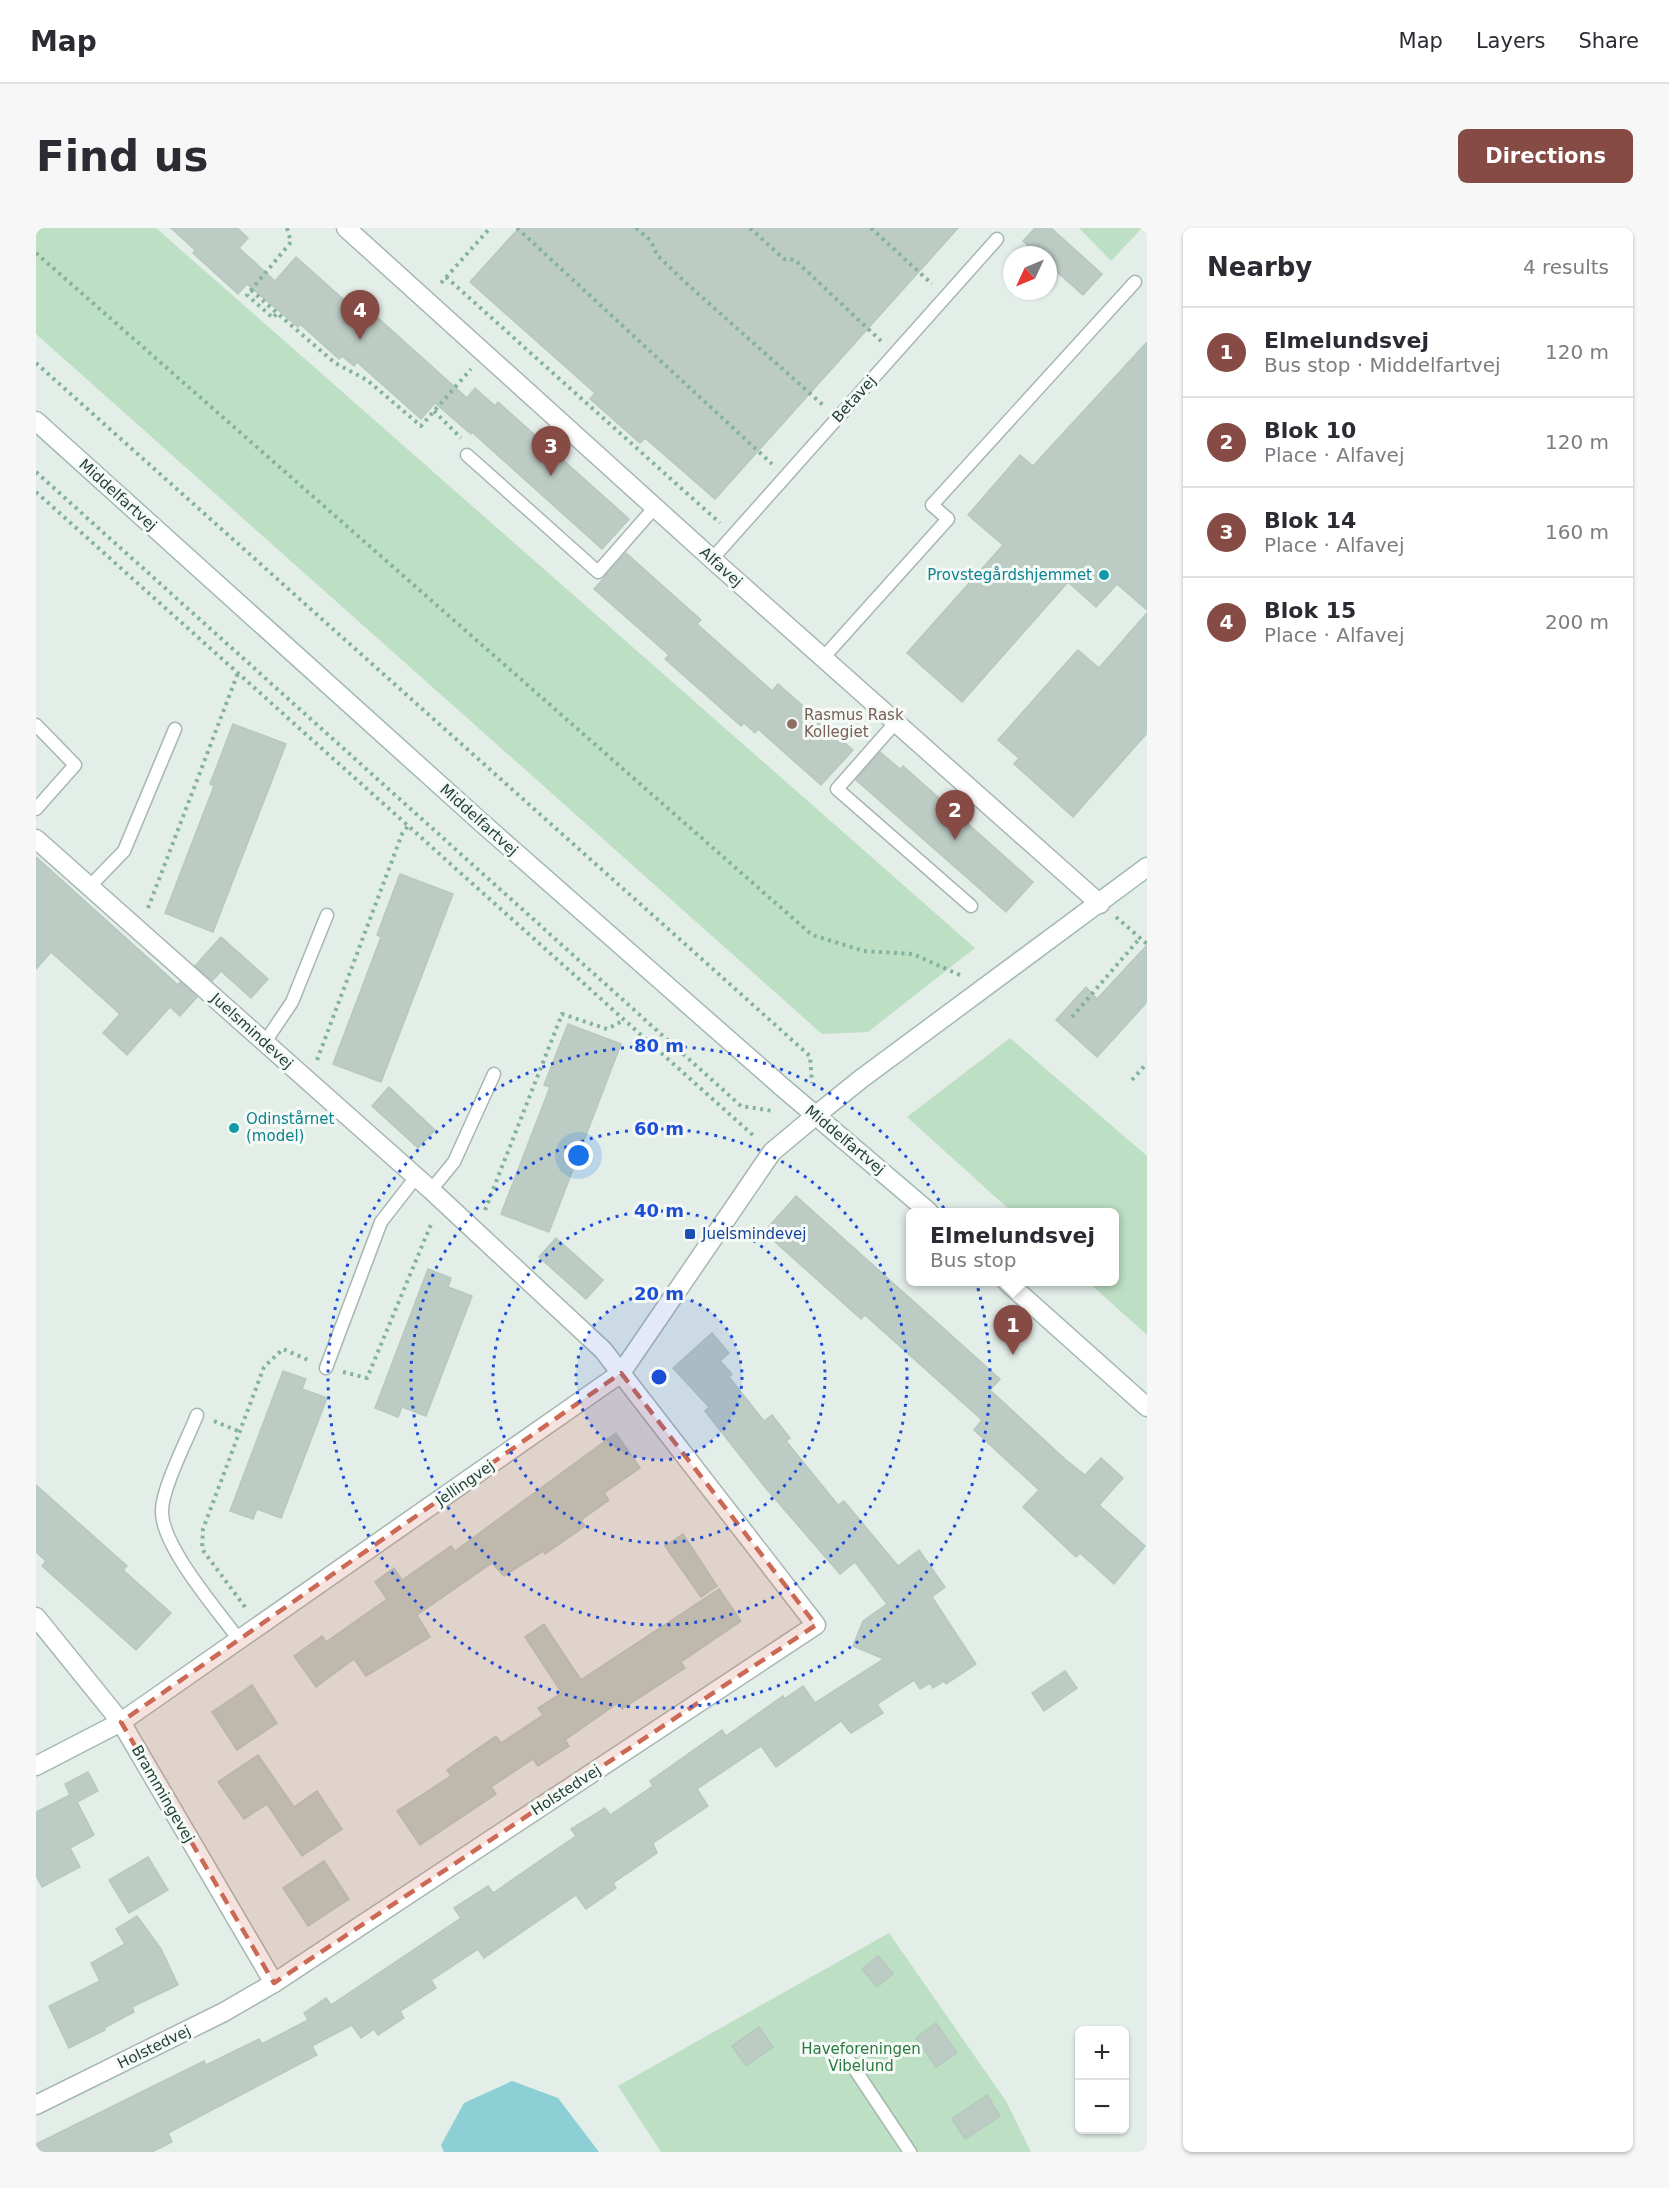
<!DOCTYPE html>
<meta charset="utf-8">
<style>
body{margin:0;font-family:"DejaVu Sans",sans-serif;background:#f7f7f7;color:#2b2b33}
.controls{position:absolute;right:18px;bottom:18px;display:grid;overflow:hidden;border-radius:9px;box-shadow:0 2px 4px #0004}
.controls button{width:54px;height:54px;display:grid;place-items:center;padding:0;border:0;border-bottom:2px solid #e1e1e2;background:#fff;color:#2b2b33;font:30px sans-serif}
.compass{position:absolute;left:967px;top:18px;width:54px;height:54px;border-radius:50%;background:#fff;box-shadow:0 2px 4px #0004;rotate:226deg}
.you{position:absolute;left:543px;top:928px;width:21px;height:21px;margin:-15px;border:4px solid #fff;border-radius:50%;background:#1a73e8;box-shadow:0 0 0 9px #1a73e833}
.badge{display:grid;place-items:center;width:39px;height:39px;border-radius:50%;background:#864b45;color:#fff;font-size:20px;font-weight:700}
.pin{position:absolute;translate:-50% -50px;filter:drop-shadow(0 2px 3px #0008)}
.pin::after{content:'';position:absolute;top:32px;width:21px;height:18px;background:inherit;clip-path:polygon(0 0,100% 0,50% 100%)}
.popup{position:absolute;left:870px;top:980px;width:213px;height:78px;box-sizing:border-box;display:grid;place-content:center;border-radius:9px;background:#fff;filter:drop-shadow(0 2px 4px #0005);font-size:20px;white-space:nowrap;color:#7c7c81}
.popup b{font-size:22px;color:#2b2b33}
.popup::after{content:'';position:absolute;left:50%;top:100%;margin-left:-12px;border:12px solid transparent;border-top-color:#fff}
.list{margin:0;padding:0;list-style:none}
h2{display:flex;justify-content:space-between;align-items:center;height:78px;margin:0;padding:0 24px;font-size:26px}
h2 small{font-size:20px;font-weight:400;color:#7c7c81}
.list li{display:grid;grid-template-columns:39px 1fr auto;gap:18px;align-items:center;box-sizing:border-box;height:90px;padding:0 24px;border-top:2px solid #e1e1e2}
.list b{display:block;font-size:22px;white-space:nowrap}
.list p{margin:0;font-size:20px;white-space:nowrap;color:#7c7c81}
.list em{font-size:20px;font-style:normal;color:#7c7c81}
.map{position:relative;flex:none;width:1111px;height:1924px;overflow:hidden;border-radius:9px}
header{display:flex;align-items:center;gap:36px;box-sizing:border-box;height:84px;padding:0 30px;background:#fff;border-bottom:2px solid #e1e1e2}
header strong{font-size:28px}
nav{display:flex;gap:33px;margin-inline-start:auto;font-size:21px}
.intro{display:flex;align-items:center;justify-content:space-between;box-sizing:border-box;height:144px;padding:0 36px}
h1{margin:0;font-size:42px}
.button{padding:15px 27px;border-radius:9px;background:#864b45;color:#fff;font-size:21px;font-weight:700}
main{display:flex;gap:36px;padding:0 36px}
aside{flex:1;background:#fff;border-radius:9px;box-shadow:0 2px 4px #0004}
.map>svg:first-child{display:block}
.green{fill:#bddfc3}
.water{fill:#8ccfd4}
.building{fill:#bcccc4;stroke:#b6c8bf;stroke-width:1.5}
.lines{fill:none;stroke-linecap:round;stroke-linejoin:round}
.lane-casing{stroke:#a6b7b0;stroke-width:15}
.street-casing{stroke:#a6b7b0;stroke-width:21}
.secondary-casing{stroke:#a2bab0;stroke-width:21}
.path{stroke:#84b29f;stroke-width:4;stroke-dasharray:3 4.5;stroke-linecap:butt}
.lane{stroke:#fff;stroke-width:12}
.street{stroke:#fff;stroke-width:18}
.secondary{stroke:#fff;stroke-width:18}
.marked{fill:#cb6954;fill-opacity:0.2;stroke:#cb6954;stroke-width:4.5;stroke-dasharray:12 8;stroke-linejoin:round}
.ring{fill:none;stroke:#1d4ed8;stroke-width:3;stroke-dasharray:3 6}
.culture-dot{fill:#0f9aa8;stroke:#f5faf7;stroke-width:2}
.education-dot{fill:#8d6e63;stroke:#f5faf7;stroke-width:2}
.transit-dot{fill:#1a4fb4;stroke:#f5faf7;stroke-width:2}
.labels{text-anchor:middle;stroke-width:6;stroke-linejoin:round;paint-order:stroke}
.street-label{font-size:15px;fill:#234136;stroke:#f5faf7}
.culture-label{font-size:15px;fill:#0d838f;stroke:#f5faf7;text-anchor:end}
.education-label{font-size:15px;fill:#785e54;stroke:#f5faf7;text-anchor:start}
.transit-label{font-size:15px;fill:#164399;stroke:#f5faf7;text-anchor:start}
.park-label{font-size:15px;fill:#2c7942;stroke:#f5faf7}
.centre{fill:#1d4ed8;stroke:#f5faf7;stroke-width:3}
.ring-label{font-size:18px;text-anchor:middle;font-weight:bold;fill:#1d4ed8;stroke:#f5faf7;stroke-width:6;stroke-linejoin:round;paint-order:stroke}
</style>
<header>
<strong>Map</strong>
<nav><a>Map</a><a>Layers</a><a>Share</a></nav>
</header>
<div class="intro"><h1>Find us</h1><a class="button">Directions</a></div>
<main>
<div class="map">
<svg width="1111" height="1924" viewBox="0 0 1111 1924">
<rect width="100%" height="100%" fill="#e4eee9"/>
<g class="green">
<path d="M 0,0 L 120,0 L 939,720 L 832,804 L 786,806 L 0,106 Z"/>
<path d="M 1043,0 L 1106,0 L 1075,33 Z"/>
<path d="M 974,810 L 1111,928 L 1111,1107 L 1052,1054 L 1079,1054 L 1079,984 L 976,984 L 871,889 Z"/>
<path d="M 853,1705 L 970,1873 L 995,1924 L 625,1924 L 582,1858 Z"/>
</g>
<path class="water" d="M 476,1853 L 522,1870 L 563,1924 L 408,1924 L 405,1917 L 428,1875 Z"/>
<g class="building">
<path d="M 135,0 L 201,0 L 212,10 L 203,20 L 239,53 L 260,29 L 335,96 L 341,89 L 431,170 L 439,160 L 459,178 L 462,174 L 593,291 L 566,321 L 436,204 L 435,206 L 399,175 L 385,191 L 321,134 L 318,138 L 306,128 L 303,131 L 264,96 L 262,99 L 211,56 L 202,66 L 157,25 L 159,22 Z"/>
<path d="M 483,0 L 922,0 L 679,271 L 609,210 L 604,215 L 554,171 L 559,165 L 434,54 Z"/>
<path d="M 999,0 L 1015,0 L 1066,46 L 1047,67 L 1012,36 L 1012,27 L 1002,27 L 987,13 Z"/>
<path d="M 1111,114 L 1111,382 L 1081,356 L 1060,379 L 1032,354 L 926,474 L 871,425 L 967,317 L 932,287 L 984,227 L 997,238 Z"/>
<path d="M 590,325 L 665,392 L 661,396 L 736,463 L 742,456 L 817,522 L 785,557 L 722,501 L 719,505 L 708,495 L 705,498 L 629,431 L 633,427 L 558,361 Z"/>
<path d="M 1111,385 L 1111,505 L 1037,589 L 978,536 L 983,530 L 962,512 L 1040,424 L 1042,422 L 1063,440 Z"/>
<path d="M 197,496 L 250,516 L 177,704 L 129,685 L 178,558 L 174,556 Z"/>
<path d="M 844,524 L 864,541 L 867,538 L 997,654 L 970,684 L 820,552 Z"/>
<path d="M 0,629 L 142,757 L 144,754 L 161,769 L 144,788 L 134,779 L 91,827 L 67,805 L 84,786 L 15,724 L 0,741 Z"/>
<path d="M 364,646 L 417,666 L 345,854 L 297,836 L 345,709 L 341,707 Z"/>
<path d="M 185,709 L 232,751 L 215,770 L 185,743 L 176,753 L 159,738 Z"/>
<path d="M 1111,717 L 1111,774 L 1061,829 L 1020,792 L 1050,759 L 1061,771 Z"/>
<path d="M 532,796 L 585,816 L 513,1004 L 465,986 L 514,859 L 508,857 Z"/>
<path d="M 353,859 L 399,902 L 382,920 L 336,878 Z"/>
<path d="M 760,968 L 964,1151 L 954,1162 L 1030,1232 L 1049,1247 L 1065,1230 L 1087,1250 L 1063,1277 L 1109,1318 L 1078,1356 L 1044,1325 L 1040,1329 L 987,1279 L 1003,1262 L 938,1202 L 946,1192 L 829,1087 L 825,1091 L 728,1004 Z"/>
<path d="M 520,1010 L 567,1052 L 550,1071 L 503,1029 Z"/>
<path d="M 392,1041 L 415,1050 L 412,1059 L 436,1068 L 390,1188 L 366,1179 L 362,1189 L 339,1180 Z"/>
<path d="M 676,1105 L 693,1125 L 684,1133 L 696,1146 L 693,1149 L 728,1193 L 736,1187 L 754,1210 L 750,1213 L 802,1277 L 808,1273 L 862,1338 L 883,1322 L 909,1359 L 896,1369 L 940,1436 L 910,1456 L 908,1453 L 897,1460 L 894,1455 L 884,1461 L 878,1452 L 841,1476 L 847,1485 L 815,1505 L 805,1493 L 740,1539 L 725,1518 L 661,1561 L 672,1578 L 617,1615 L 621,1625 L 577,1655 L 580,1660 L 550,1681 L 540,1667 L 448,1730 L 442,1721 L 395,1752 L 400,1760 L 364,1783 L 368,1790 L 342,1807 L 338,1801 L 325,1810 L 316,1797 L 276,1818 L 281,1827 L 132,1905 L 136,1914 L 116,1924 L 0,1924 L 0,1916 L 168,1833 L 170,1837 L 223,1811 L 226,1816 L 272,1792 L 268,1785 L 290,1770 L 295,1777 L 425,1690 L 418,1680 L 452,1658 L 457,1665 L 540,1608 L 535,1601 L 569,1580 L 574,1587 L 617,1558 L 614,1553 L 686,1502 L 690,1508 L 747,1468 L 748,1471 L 767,1458 L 779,1475 L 848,1431 L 817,1418 L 827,1393 L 851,1376 L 819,1334 L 804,1346 L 728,1258 L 669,1183 L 673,1179 L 637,1140 Z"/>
<path d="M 247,1143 L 270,1151 L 266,1161 L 291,1170 L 245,1290 L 221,1281 L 217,1291 L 194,1283 Z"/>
<path d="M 580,1205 L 604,1240 L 568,1265 L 573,1272 L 545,1292 L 549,1298 L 509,1326 L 507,1323 L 468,1348 L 456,1335 L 381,1387 L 394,1409 L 330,1448 L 318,1431 L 280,1459 L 258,1428 L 286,1408 L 290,1414 L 351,1371 L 339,1354 L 358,1340 L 366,1352 L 415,1318 L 419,1323 Z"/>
<path d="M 0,1257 L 91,1338 L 87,1342 L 135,1385 L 100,1422 L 6,1338 L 10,1333 L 0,1324 Z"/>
<path d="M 647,1306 L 681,1358 L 665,1369 L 629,1318 Z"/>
<path d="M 683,1361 L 705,1393 L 645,1434 L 649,1440 L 586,1481 L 582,1475 L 529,1512 L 533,1518 L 502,1538 L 497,1531 L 455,1559 L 460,1566 L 384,1617 L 361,1583 L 415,1548 L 411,1542 L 460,1508 L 465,1515 L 507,1487 L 502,1480 L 526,1465 L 489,1409 L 508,1396 L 545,1452 Z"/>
<path d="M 1029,1443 L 1041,1460 L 1008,1483 L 996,1465 Z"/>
<path d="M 216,1457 L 241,1495 L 201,1522 L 176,1484 Z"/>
<path d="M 222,1527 L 258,1579 L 281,1563 L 306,1601 L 266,1628 L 231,1576 L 208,1591 L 182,1554 Z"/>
<path d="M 52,1544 L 62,1563 L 41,1574 L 58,1607 L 34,1620 L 44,1639 L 6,1659 L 0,1647 L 0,1584 L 34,1567 L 29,1556 Z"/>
<path d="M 112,1629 L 132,1662 L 93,1685 L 73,1652 Z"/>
<path d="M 288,1633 L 313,1671 L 272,1698 L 247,1660 Z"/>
<path d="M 101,1688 L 125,1721 L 142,1757 L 96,1779 L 98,1784 L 68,1800 L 69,1802 L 33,1820 L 13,1778 L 64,1753 L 55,1735 L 89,1716 L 80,1701 Z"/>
<path d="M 842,1728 L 857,1746 L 841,1759 L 826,1741 Z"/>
<path d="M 900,1795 L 921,1825 L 900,1839 L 880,1810 Z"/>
<path d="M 723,1799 L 737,1819 L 710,1838 L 696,1818 Z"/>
<path d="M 951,1867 L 964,1888 L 929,1911 L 916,1891 Z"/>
</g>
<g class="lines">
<g class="lane-casing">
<g id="lane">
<path d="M 431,227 L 562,344 L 619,279"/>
<path d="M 676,331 L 961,11"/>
<path d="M 787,430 L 912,291 L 896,277 L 1099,54"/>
<path d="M 860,494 L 801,561 L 935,678"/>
<path d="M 0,497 L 39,537 L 0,581"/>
<path d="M 54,658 L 88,623 L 139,501"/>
<path d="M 229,814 L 256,774 L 291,687"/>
<path d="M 395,962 L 418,934 L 458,846"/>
<path d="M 290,1140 L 345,994 L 380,949"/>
<path d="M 161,1187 C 152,1210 126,1260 126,1283 C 125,1318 183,1384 204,1413"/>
<path d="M 810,1828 L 874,1924"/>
</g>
</g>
<g class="street-casing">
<g id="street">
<path d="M 310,0 L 676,331 L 1064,676"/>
<path d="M 0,611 L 395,962 L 567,1122 L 780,1397 L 238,1755 L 188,1784 L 0,1877"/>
<path d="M 0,1389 L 85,1494 L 238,1755"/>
<path d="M 0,1538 L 85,1494 L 585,1145 L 736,924 L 779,888"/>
</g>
</g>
<g class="secondary-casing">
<g id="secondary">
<path d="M 0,193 L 446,595 L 745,858 L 893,984"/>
<path d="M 779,888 L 825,851 L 1111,639"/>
<path d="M 971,1054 L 1111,1179"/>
</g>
</g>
<g class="path">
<path d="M 251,0 L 255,14 L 211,67 L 237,90 L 241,85 L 299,135 L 331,152 L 385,198 L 435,141"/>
<path d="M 481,0 L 736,236"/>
<path d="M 600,0 L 615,13 L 621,27 L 649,54 L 788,178"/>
<path d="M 714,0 L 748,31 L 759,32 L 845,113"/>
<path d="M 835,0 L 896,56"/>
<path d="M 0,25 L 776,707 L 828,723 L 877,726 L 926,748"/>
<path d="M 410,49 L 684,295"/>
<path d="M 405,55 L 454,0"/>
<path d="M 215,62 L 241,85"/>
<path d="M 0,135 L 774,828 L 776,855"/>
<path d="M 398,183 L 425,210"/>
<path d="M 0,244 L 705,878 L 737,883"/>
<path d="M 0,264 L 720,910"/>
<path d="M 112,680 L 202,445"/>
<path d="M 1080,689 L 1111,716"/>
<path d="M 1036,789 L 1104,710"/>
<path d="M 281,832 L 366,606 L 372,598"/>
<path d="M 1096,852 L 1111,835"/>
<path d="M 449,982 L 526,786 L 571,801 L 588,792"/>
<path d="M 307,1144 L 331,1150 L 396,994"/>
<path d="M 178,1193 L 202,1203"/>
<path d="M 209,1379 L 166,1321 L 167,1301 L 228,1139 L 247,1121 L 272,1132"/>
</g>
<use href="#lane" class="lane"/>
<use href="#street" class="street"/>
<use href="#secondary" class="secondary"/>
</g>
<path class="marked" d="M 585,1145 L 780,1397 L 238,1755 L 85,1494 Z"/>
<circle cx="623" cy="1149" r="83" fill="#1d4ed8" fill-opacity=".12"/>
<g class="ring">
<circle cx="623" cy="1149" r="83"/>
<circle cx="623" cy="1149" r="166"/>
<circle cx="623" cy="1149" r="248"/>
<circle cx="623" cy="1149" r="331"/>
</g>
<g class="culture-dot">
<circle cx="1068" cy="347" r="6"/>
<circle cx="198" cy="900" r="6"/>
</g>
<circle class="education-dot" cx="756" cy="496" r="6"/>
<rect class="transit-dot" x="648" y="1000" width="12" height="12" rx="3"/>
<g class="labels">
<g class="street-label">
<text transform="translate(818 171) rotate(-48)" y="5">Betavej</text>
<text transform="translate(82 267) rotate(42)" y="5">Middelfartvej</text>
<text transform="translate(685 339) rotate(42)" y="5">Alfavej</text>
<text transform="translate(443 592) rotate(42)" y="5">Middelfartvej</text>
<text transform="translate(216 803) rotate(42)" y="5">Juelsmindevej</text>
<text transform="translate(809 912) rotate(40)" y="5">Middelfartvej</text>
<text transform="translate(429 1255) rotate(-35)" y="5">Jellingvej</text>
<text transform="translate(530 1562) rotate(-33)" y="5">Holstedvej</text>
<text transform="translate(127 1566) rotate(60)" y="5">Brammingevej</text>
<text transform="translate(118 1819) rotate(-26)" y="5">Holstedvej</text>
</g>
<g class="culture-label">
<text x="1056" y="352">Provstegårdshjemmet</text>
<text x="210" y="896" text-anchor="start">Odinstårnet<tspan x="210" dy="17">(model)</tspan></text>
</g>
<g class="education-label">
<text x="768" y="492">Rasmus Rask<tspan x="768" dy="17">Kollegiet</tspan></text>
</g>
<g class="transit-label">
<text x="666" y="1011">Juelsmindevej</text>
</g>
<g class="park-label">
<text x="825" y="1826">Haveforeningen<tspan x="825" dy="17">Vibelund</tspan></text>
</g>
</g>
<circle cx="623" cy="1149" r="9" class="centre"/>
<g class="ring-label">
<text x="623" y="824">80 m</text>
<text x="623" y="907">60 m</text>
<text x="623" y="989">40 m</text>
<text x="623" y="1072">20 m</text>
</g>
</svg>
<div class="controls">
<button>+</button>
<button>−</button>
</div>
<svg class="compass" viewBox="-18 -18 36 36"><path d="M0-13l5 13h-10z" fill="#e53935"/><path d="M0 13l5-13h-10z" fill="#7c7c81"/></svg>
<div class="you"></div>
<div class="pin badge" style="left:977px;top:1127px">1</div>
<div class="popup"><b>Elmelundsvej</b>Bus stop</div>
<div class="pin badge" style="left:919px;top:612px">2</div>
<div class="pin badge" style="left:515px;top:248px">3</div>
<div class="pin badge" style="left:324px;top:112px">4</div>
</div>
<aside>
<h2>Nearby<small>4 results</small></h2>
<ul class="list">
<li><span class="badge">1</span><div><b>Elmelundsvej</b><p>Bus stop · Middelfartvej</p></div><em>120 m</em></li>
<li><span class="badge">2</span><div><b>Blok 10</b><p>Place · Alfavej</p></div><em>120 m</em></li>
<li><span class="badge">3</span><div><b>Blok 14</b><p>Place · Alfavej</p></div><em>160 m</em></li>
<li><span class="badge">4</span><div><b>Blok 15</b><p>Place · Alfavej</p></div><em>200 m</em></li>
</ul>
</aside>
</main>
